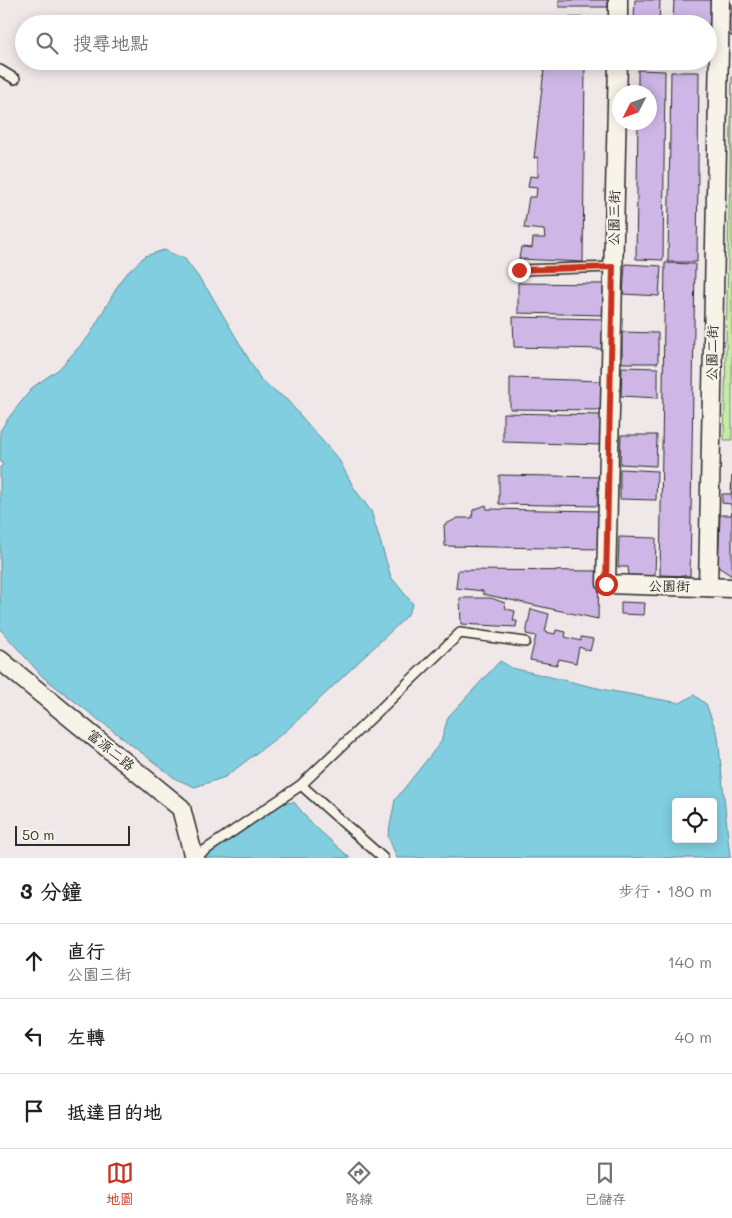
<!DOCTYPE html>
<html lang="zh-TW">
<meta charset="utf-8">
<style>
body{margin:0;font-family:Mali,"LXGW WenKai TC",sans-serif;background:#f2f2f2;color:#202124}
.controls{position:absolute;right:15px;bottom:15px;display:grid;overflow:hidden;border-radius:5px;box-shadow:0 2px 12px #0003}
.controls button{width:45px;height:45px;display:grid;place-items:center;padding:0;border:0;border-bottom:1px solid #e0e0e0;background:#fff;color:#202124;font:25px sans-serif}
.compass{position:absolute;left:612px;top:85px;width:45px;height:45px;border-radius:50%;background:#fff;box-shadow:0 2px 12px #0003;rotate:228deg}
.scale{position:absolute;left:15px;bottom:12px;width:115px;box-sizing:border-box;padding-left:5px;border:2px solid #2b2b2b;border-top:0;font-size:14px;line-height:18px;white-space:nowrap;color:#2b2b2b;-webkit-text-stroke:4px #f7f3e8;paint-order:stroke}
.stop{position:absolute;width:15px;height:15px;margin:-11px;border:4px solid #c8321e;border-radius:50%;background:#fff}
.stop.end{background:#c8321e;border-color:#fff;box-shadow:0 1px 5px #0008}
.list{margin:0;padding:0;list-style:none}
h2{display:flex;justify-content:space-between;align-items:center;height:65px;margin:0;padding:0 20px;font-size:21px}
h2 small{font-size:16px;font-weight:400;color:#757577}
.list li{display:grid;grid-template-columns:32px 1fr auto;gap:15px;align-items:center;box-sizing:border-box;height:75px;padding:0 20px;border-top:1px solid #e0e0e0}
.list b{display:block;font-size:19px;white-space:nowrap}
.list p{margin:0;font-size:16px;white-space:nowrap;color:#757577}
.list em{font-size:16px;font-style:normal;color:#757577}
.icon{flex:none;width:28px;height:28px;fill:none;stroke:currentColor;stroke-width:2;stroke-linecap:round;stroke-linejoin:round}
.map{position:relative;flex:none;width:732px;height:858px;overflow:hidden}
.search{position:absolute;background:#fff;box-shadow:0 2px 12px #0003;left:15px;right:15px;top:15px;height:55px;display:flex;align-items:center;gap:12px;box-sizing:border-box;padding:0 18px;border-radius:28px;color:#757577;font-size:19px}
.sheet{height:290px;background:#fff}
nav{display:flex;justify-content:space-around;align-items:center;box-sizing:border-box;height:70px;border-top:1px solid #e0e0e0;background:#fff;font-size:14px;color:#757577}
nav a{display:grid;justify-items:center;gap:2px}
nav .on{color:#c8321e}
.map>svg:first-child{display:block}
.green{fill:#c5eba5;stroke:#788b68}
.water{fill:#81cee0;stroke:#5f8d98;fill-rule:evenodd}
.building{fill:#ceb7e7;stroke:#2b2b2b}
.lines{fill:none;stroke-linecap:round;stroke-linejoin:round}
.lane-casing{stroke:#2b2b2b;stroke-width:12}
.street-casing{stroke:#2b2b2b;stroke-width:21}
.lane{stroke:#f7f3e8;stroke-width:9}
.street{stroke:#f7f3e8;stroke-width:18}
.route{stroke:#c8321e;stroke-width:6}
.labels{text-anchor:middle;stroke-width:4.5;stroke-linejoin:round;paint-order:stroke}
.street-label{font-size:14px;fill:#2b2b2b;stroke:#f7f3e8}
</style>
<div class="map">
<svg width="732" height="858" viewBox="0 0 732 858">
<rect width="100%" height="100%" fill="#efe7e8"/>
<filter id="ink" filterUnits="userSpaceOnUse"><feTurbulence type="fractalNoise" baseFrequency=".02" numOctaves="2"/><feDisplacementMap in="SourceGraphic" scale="10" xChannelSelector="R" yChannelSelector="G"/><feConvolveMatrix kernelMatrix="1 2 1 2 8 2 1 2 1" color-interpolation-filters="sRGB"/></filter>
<g filter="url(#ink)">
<path class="green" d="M 732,76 L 732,440 L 724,440 Z"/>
<g class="water">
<path d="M 164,250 L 185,259 L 210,293 L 261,380 L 287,400 L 339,460 L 354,488 L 371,511 L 391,577 L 413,604 L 407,616 L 287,730 L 225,777 L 195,787 L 176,779 L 43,677 L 0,629 L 0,467 L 3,465 L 0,460 L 0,431 L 7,420 L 33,387 L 59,369 L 89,336 L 123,277 L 145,256 Z"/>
<path d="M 500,661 L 512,668 L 606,690 L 680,703 L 694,695 L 706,704 L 718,736 L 730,858 L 397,858 L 388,836 L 395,800 L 441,742 L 448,717 ZM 676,802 L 713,802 L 713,839 L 676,839 Z"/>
<path d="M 294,802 L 310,822 L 350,858 L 202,858 L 265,806 Z"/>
</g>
<g class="building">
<rect x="559" y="0" width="49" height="7"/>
<path d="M 635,0 L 660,0 L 659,24 L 623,24 L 623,19 L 634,20 Z"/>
<path d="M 674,0 L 713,0 L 712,35 L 708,39 L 708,24 L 673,24 Z"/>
<path d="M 730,4 L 732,4 L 732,37 L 729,34 Z"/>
<path d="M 545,61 L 608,61 L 608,66 L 585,66 L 583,262 L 519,259 L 521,247 L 532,248 L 533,238 L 545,238 L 544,230 L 524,228 L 529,197 L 536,197 L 537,188 L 528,187 L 530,176 L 538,177 L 538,157 L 534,158 Z"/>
<path d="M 638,70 L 665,71 L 663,260 L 636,259 L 638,122 L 650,122 L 650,92 L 638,92 Z"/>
<path d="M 671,72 L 699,72 L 697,262 L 668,262 Z"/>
<path d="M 665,263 L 695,264 L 690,576 L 660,575 Z"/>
<path d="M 625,264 L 661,266 L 659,296 L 623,294 Z"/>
<path d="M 518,283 L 604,284 L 605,315 L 518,313 Z"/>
<path d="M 513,317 L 604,319 L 603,349 L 514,347 Z"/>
<path d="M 622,332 L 658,333 L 658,363 L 622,363 Z"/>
<path d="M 622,367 L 658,368 L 658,398 L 621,396 Z"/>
<path d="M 510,378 L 603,381 L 602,410 L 510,409 Z"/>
<path d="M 503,413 L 601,415 L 602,445 L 503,442 Z"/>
<path d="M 621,435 L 657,435 L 656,466 L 620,464 Z"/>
<path d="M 620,469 L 657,471 L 656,500 L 620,499 Z"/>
<path d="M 499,475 L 601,477 L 600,506 L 499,504 Z"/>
<path d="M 732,476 L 732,576 L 718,567 L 720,515 L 732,515 L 731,504 L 722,503 L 722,494 L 731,494 Z"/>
<path d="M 486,505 L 487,509 L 599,511 L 600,549 L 445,546 L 444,525 L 458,518 L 472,518 L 473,510 Z"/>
<path d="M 619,537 L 656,538 L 655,576 L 629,575 L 628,567 L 618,567 Z"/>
<path d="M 458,570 L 599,571 L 598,619 L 483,594 L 483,591 L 456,588 Z"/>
<path d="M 460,598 L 491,598 L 505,603 L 506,609 L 515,611 L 513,621 L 517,621 L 516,627 L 461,624 Z"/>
<path d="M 621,602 L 645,603 L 644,615 L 621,614 Z"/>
<path d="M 531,609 L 549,614 L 545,632 L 555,634 L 556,630 L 566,632 L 565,637 L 581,641 L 581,637 L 593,639 L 590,651 L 579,647 L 576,663 L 559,659 L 557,665 L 530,660 L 536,636 L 526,634 Z"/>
</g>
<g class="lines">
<g class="lane-casing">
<g id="lane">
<path d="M 550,23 L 618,23"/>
<path d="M 0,70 L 15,79"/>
<path d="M 519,270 L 613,267"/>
<path d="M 301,785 L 383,858"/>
<path d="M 195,857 L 301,785 L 460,633 L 525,642"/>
</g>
</g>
<g class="street-casing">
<g id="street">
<path d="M 618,24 L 618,0"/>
<path d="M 618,61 L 606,584 L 732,588"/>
<path d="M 708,587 L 720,0"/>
<path d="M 0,660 L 181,808 L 194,858"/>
</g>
</g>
<use href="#lane" class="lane"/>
<use href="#street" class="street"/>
</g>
</g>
<g class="lines" filter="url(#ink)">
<path class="route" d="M 519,270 L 613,267 L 606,584"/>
</g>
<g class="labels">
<g class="street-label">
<text transform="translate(614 218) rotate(-89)" y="5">公園三街</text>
<text transform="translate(712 353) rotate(-89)" y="5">公園二街</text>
<text transform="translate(669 586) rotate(1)" y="5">公園街</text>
<text transform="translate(111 750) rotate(39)" y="5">富源二路</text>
</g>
</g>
</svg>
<div class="controls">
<button><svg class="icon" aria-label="locate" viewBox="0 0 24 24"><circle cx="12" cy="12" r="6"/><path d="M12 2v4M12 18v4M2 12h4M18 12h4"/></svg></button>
</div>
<svg class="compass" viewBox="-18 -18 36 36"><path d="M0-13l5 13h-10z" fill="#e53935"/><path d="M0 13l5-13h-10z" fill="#757577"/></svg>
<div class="scale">50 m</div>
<div class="stop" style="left:606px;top:584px"></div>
<div class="stop end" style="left:519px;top:270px"></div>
<div class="search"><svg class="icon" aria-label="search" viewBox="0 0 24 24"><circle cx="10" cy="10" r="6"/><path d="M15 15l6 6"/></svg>搜尋地點</div>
</div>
<section class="sheet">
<h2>3 分鐘<small>步行 · 180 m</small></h2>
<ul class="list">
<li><svg class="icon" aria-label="ahead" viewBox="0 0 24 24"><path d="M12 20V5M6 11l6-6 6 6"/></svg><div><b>直行</b><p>公園三街</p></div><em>140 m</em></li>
<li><svg class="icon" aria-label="left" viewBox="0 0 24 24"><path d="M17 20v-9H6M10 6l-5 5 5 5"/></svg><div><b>左轉</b></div><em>40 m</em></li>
<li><svg class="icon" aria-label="arrive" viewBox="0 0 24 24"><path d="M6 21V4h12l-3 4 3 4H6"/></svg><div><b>抵達目的地</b></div></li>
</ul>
</section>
<nav>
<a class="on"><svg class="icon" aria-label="map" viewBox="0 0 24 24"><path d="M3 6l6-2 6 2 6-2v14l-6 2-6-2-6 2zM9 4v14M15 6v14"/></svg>地圖</a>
<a><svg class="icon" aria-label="directions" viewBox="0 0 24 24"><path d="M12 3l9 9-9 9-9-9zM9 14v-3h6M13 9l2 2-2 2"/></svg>路線</a>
<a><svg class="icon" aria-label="saved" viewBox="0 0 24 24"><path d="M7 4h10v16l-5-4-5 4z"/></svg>已儲存</a>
</nav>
